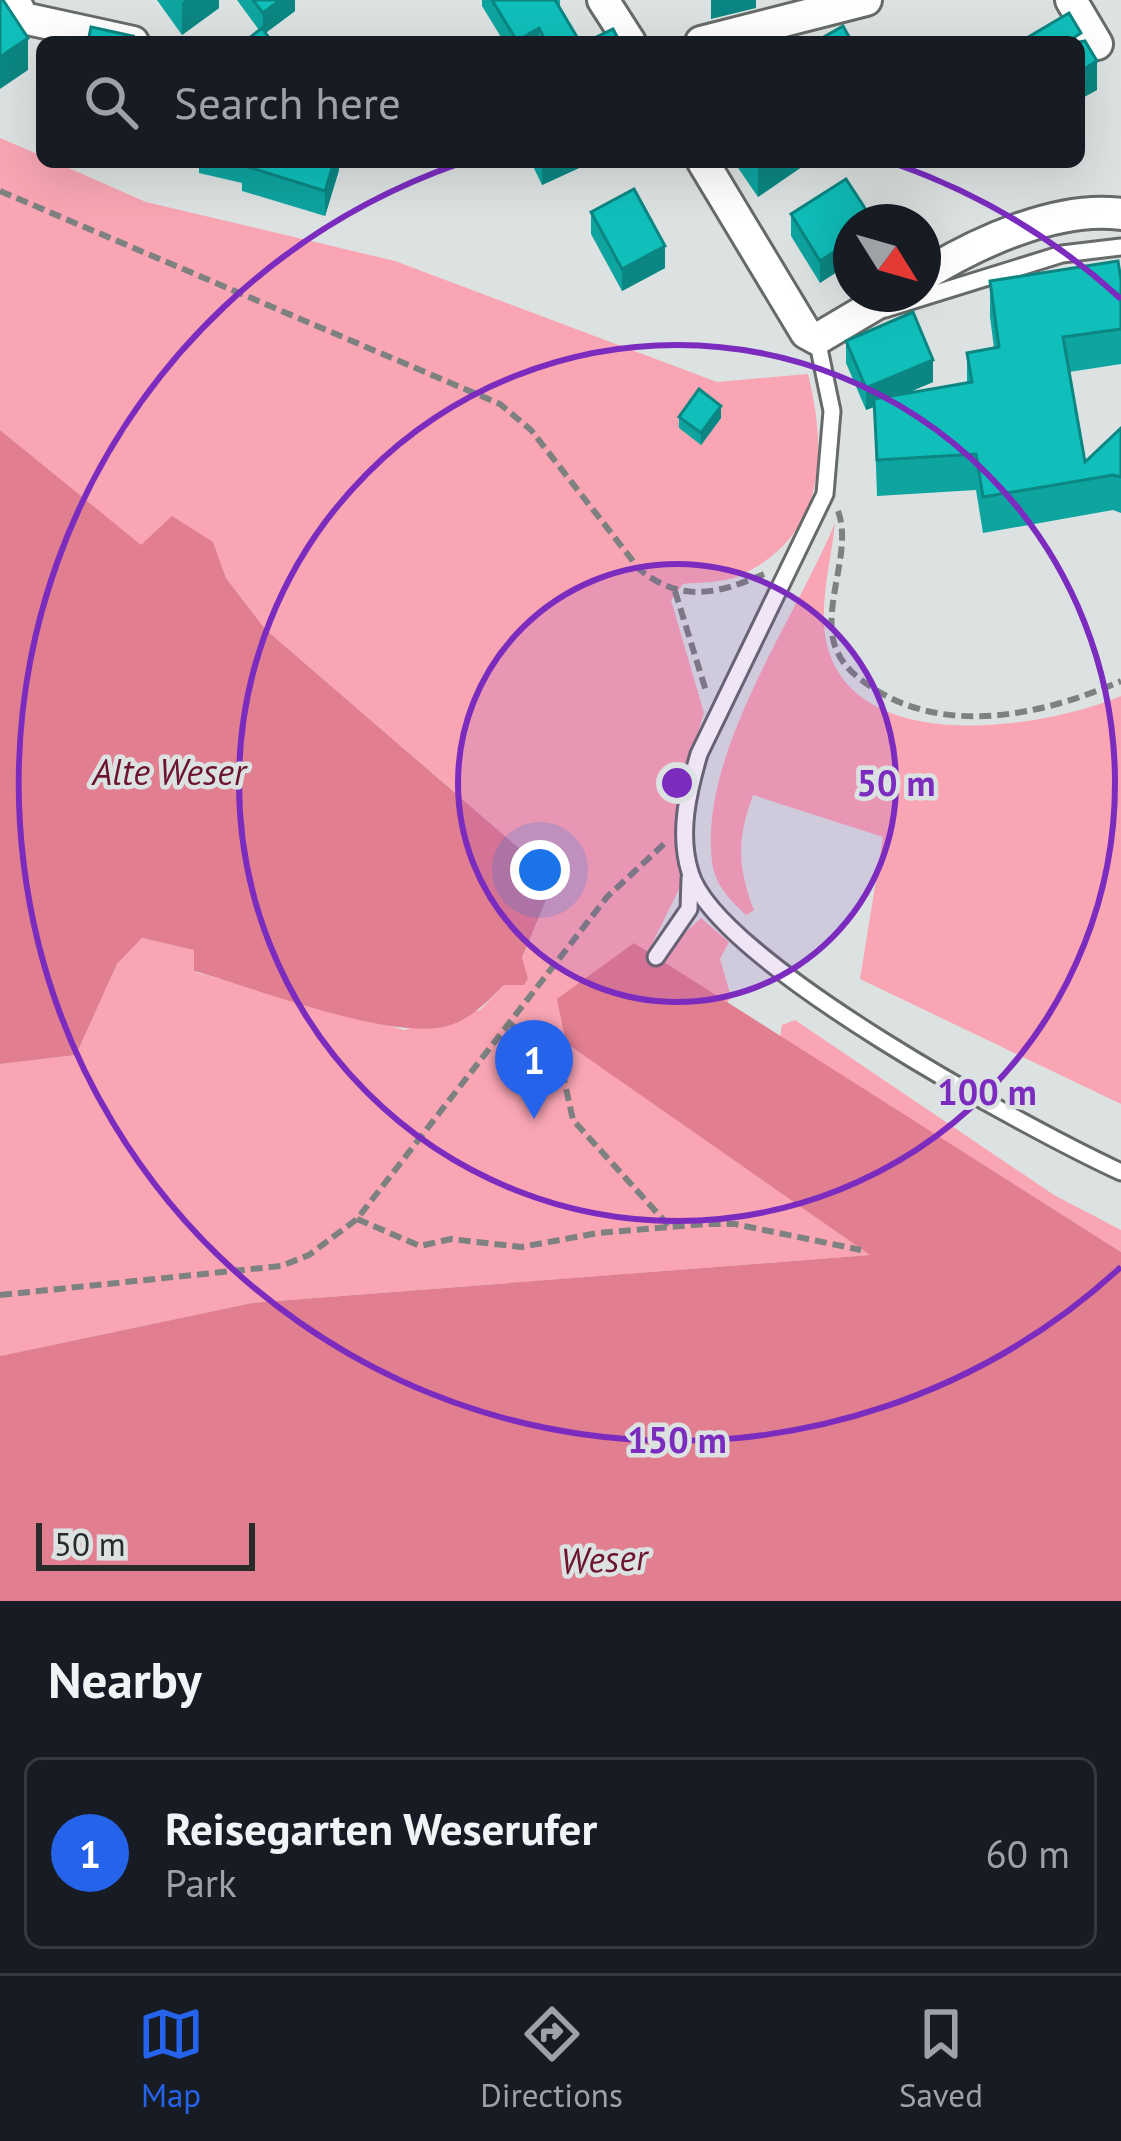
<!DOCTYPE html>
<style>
body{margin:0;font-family:"PT Sans",sans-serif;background:#242831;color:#f1f3f6}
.compass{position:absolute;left:833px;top:204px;width:108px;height:108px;border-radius:50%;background:#171b24;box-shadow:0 12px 48px #0002;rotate:127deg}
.scale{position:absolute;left:36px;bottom:30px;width:219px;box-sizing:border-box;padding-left:12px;border:6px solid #292b2b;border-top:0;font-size:33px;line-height:42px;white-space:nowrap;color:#292b2b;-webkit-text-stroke:9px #dce2e1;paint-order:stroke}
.you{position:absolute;left:540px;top:870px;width:42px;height:42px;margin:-30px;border:9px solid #fff;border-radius:50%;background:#1a73e8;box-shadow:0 0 0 18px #1a73e833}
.badge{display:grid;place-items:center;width:78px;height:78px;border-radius:50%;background:#2563eb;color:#fff;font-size:39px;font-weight:700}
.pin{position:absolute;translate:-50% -99px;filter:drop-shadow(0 3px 6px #0008)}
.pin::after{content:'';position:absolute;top:63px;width:42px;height:36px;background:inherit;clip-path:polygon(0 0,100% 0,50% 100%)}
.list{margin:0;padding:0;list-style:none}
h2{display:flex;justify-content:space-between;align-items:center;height:156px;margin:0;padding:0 48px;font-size:51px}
h2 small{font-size:39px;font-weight:400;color:#9ea1a6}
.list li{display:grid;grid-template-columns:78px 1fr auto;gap:36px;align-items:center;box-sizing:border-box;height:192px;margin:0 24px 24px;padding:0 24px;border:3px solid #363941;border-radius:18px}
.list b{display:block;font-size:45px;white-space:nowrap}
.list p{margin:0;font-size:39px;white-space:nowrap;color:#9ea1a6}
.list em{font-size:39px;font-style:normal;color:#9ea1a6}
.icon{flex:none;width:66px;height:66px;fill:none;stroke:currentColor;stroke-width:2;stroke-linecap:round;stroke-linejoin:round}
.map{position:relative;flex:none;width:1121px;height:1601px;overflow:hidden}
.search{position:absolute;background:#171b24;box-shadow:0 12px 48px #0002;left:36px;right:36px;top:36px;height:132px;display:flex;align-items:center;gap:30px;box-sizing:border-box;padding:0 42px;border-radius:18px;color:#9ea1a6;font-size:45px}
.sheet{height:372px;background:#171b24}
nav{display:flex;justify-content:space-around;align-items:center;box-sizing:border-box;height:168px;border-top:3px solid #363941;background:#171b24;font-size:33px;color:#9ea1a6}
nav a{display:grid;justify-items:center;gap:6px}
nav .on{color:#2563eb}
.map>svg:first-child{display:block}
.green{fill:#f9a5b3}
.water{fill:#e17e90}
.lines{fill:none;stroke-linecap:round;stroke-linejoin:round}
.service-casing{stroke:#666b6a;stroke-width:21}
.minor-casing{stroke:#666b6a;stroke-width:36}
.path{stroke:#7d8180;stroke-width:6;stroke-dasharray:12 6;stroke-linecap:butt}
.service{stroke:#fff;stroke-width:15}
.minor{stroke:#fff;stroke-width:30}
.wall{fill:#0ea4a0}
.shaded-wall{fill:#0b8682}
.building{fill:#10bfba;stroke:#0b8682;stroke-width:3}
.ring{fill:none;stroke:#7b2cbf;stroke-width:6}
.labels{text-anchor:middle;stroke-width:9;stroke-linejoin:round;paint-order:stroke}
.water-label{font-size:36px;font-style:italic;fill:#6c132e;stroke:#dce2e1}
.centre{fill:#7b2cbf;stroke:#dce2e1;stroke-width:6}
.ring-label{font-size:36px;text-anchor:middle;font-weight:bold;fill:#7b2cbf;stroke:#dce2e1;stroke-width:9;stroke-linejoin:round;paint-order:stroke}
</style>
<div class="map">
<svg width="1121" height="1601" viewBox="0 0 1121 1601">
<rect width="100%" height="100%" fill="#dce2e1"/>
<g class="green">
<path d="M 0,138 L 42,156 L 42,162 L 55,162 L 146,202 L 395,261 L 717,382 L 808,374 C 828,456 825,537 739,576 C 723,583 700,582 683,584 L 671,600 L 704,713 L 683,782 L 684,879 L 648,952 L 633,943 L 872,1255 L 252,1303 L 0,1356 L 0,1064 L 76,1055 L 117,964 L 142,938 L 195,950 L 195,972 L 404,1030 L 480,1010 L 504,985 L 528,978 L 522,959 L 547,898 L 527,855 L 265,629 L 226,578 L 213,542 L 141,546 L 0,430 Z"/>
<path d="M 835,523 C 831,563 816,614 829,652 C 864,757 1045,728 1121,696 L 1121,1104 L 860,979 L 883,837 L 753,795 C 737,839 737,866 754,910 L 746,915 C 730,900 715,885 712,862 C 699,752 794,622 835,523 Z"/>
<path d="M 701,918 L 729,942 L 720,959 L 731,997 L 727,1003 L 664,962 L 673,944 Z"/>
<path d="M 795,1020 L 1054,1195 L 1121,1230 L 1121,1252 L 780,1037 L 782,1025 Z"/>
</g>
<g class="water">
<path d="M 0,430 L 141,545 L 172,516 L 213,542 L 226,578 L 265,629 L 527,855 L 547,898 L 522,958 L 528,978 L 524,985 L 504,985 C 486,1003 468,1022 443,1027 C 386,1039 255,988 194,971 L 194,950 L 142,938 L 117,964 L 76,1055 L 0,1064 Z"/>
<path d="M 634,943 L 1121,1252 L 1121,1601 L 0,1601 L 0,1356 L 252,1303 L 870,1255 L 566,1043 L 557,999 Z"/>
</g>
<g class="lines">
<g class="service-casing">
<g id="service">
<path d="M 885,309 L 1062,254 L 1121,247"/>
<path d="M 817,339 L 832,411 L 825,494 L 699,754 C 688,792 678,833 690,872 C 715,961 1032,1131 1121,1172"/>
<path d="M 656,957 L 689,909 L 690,878"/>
</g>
</g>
<g class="minor-casing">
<g id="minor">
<path d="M 14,0 L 23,18 L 133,42"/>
<path d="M 603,0 L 630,42"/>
<path d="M 1071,0 L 1097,44"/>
<path d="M 701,42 L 866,0"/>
<path d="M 703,162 L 806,333 L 817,339 L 893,294"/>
<path d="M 923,276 C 976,243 1058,205 1121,214"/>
</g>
</g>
<g class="path">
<path d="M 0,191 L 500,404 L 531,430 L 640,570 C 682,603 718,594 764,574"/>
<path d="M 838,511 C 852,548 825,599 833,639 C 838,662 854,676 873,688 C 947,737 1046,714 1121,681"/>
<path d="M 675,591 L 706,691"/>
<path d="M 509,1023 L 548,1054 L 563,1075 L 573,1120 L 669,1226"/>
<path d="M 357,1219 L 420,1246 L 451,1239 L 521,1247 L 598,1233 L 706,1224 L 735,1224 L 861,1250"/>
<path d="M 0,1295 L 281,1266 L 309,1255 L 357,1219 L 607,897 L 665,843"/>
</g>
<use href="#service" class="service"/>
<use href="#minor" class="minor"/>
</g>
<g class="wall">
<path d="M 157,0 L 219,0 L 219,8 L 182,35 Z"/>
<path d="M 237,0 L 295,0 L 295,11 L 265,33 L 259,30 Z"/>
<path d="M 482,0 L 560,0 L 560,8 L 580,42 L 504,42 L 482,6 Z"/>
<path d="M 199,162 L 339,162 L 339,170 L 325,216 L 242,191 L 242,183 L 199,173 Z"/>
<path d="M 531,162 L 592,162 L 542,185 Z"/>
<path d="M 734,162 L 803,162 L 803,166 L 758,197 Z"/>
<path d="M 591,212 L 665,268 L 622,291 L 591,234 Z"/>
<path d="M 791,214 L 874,222 L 820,283 L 791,236 Z"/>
<path d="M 1121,280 L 1121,364 L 1069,372 L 1085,462 L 1121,428 L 1121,513 L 1113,510 L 983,533 L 976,490 L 877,496 L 874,407 L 866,410 L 846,363 L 846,341 L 933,382 L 905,394 L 967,383 L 967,353 L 994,348 L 990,317 L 990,281 Z"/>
<path d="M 679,417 L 721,418 L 701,445 L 679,428 Z"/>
</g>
<g class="shaded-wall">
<path d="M 185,0 L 219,0 L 219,8 L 182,35 L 182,3 Z"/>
<path d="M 280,0 L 295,0 L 295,11 L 263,35 L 263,13 Z"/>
<path d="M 711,0 L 756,0 L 756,8 L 711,19 Z"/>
<path d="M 539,28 L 539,42 L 517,42 Z"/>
<path d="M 28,38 L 28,70 L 0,89 L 0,57 Z"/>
<path d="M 1097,61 L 1097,90 L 1079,100 L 1079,72 Z"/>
<path d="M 334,162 L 339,162 L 339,170 L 325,216 L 325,191 Z"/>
<path d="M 544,162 L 592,162 L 542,185 L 542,163 Z"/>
<path d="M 761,162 L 803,162 L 803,166 L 758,197 L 758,165 Z"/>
<path d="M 851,241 L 851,263 L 820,283 L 820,261 Z"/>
<path d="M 665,246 L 665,268 L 622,291 L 622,269 Z"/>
<path d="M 933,360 L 933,382 L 866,410 L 866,388 Z"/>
<path d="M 721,406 L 721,418 L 701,445 L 701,433 Z"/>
</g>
<g class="building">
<path d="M 0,0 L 3,0 L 28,38 L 0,57 Z"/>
<path d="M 253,0 L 280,0 L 263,13 Z"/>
<path d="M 492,0 L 555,0 L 580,42 L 546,42 L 539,28 L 517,41 Z"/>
<path d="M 1069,13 L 1081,33 L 1067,42 L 1020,42 Z"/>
<path d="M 843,26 L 852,42 L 815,42 Z"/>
<path d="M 91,27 L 133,36 L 131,42 L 88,42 Z"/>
<path d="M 262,28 L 272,42 L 244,42 Z"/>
<path d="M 613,29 L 620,42 L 586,42 Z"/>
<path d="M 1085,41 L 1097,61 L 1079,72 L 1079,42 Z"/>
<path d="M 243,162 L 334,162 L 325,191 L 242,165 Z"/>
<path d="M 846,179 L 874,222 L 851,222 L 851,241 L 820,261 L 791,214 Z"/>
<path d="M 634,189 L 665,246 L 622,269 L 591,212 Z"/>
<path d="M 1118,261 L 1121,280 L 1121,329 L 1063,337 L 1085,462 L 1121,428 L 1121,477 L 1113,475 L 983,497 L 976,454 L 877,460 L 874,399 L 972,382 L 967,353 L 999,347 L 990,281 Z"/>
<path d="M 913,312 L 933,360 L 866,388 L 846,341 Z"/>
<path d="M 699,389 L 721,406 L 701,433 L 679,417 Z"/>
</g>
<circle cx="677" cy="783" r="219" fill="#7b2cbf" fill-opacity=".12"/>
<g class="ring">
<circle cx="677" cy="783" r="219"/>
<circle cx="677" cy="783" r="438"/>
<path d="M1121 1267A657 657 0 1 1 458 164M896 164A657 657 0 0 1 1121 299"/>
</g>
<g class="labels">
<g class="water-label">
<text x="169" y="785">Alte Weser</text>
<text transform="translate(604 1559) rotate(-3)" y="13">Weser</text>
</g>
</g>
<circle cx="677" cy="783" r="18" class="centre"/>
<g class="ring-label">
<text x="896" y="796">50 m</text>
<text x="987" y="1105">100 m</text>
<text x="677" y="1453">150 m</text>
</g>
</svg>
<svg class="compass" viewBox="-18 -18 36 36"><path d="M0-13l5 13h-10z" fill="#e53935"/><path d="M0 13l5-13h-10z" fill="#9ea1a6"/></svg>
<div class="scale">50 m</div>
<div class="you"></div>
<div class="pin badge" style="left:534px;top:1119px">1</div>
<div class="search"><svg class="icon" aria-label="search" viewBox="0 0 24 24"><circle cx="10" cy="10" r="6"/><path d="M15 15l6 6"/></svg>Search here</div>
</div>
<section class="sheet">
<h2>Nearby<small></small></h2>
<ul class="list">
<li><span class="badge">1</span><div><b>Reisegarten Weserufer</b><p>Park</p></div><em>60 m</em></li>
</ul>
</section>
<nav>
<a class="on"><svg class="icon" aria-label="map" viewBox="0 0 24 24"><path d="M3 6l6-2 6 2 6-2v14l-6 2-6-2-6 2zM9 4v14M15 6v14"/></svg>Map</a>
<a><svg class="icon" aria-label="directions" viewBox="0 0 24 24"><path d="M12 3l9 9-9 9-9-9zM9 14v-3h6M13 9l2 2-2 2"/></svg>Directions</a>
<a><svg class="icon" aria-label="saved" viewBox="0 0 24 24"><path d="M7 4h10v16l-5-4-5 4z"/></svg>Saved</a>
</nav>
